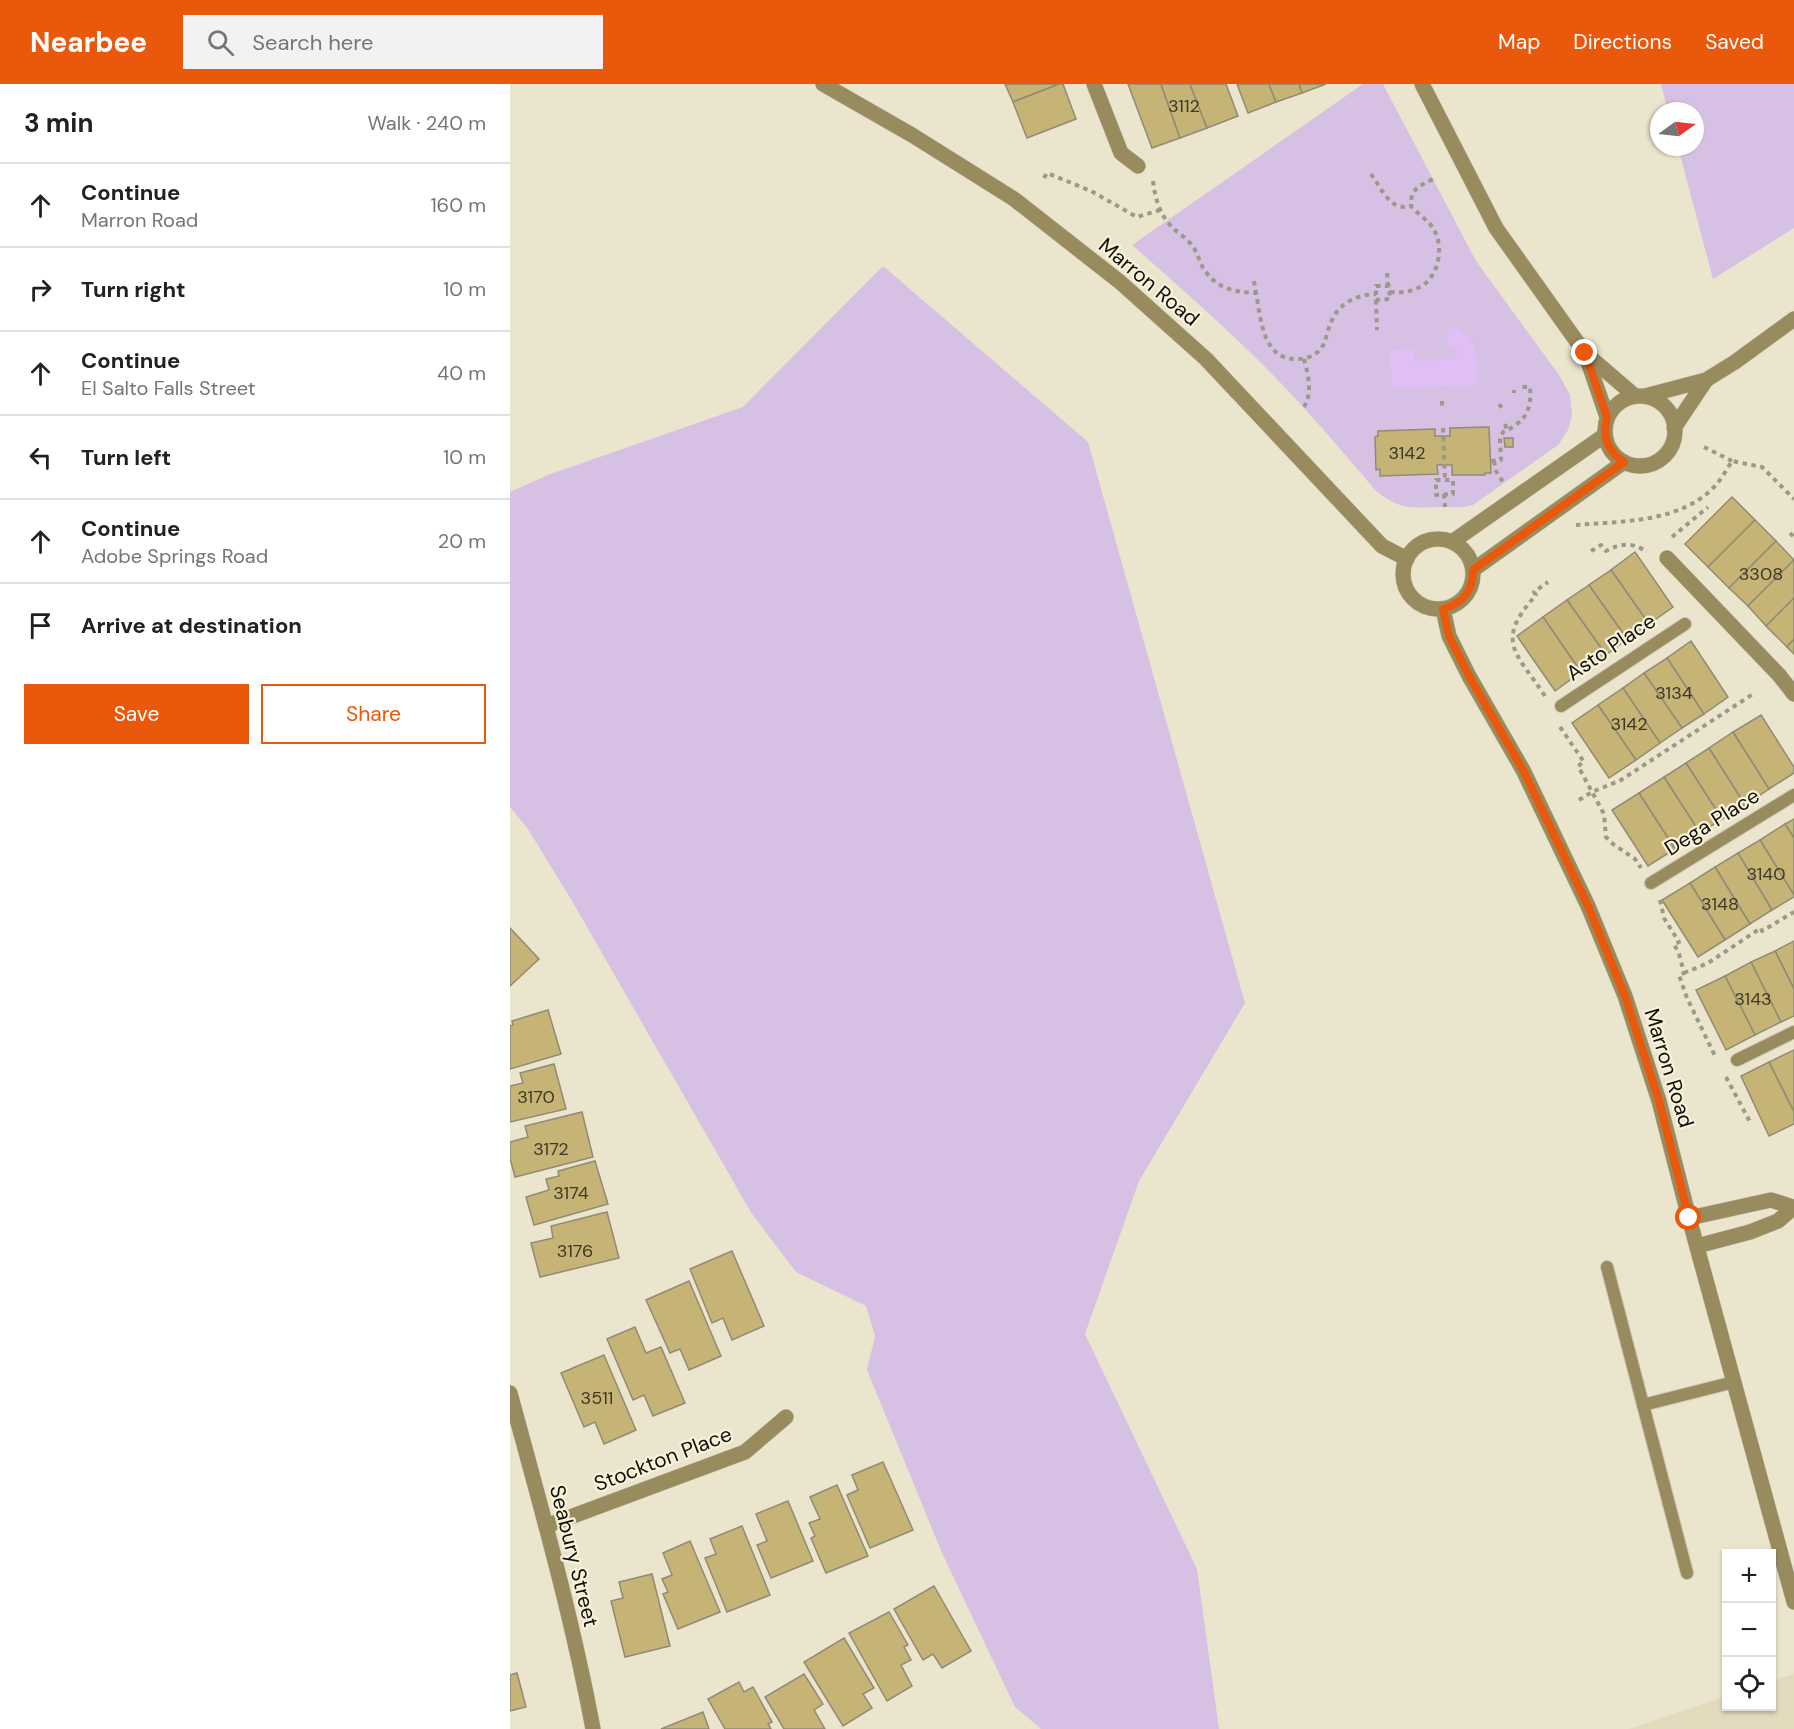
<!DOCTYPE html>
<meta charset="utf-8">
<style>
body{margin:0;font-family:"DM Sans",sans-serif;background:#f2f2f2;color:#202124}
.controls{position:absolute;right:18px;bottom:18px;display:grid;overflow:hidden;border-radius:0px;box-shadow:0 2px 4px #0004}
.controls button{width:54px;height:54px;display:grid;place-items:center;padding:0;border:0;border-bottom:2px solid #e0e0e0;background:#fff;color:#202124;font:30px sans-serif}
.compass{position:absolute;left:1140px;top:18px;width:54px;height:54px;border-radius:50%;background:#fff;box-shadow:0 2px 4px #0004;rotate:75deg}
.stop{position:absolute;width:18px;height:18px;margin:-14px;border:4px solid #ea580c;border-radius:50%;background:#fff}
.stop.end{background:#ea580c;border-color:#fff;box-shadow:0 2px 6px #0008}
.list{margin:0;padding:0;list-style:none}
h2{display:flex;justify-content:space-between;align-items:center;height:78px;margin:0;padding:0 24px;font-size:26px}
h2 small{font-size:20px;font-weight:400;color:#757577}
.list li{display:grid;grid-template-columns:39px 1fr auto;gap:18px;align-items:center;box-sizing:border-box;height:84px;padding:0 24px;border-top:2px solid #e0e0e0}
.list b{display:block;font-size:22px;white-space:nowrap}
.list p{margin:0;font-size:20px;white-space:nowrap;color:#757577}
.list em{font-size:20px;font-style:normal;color:#757577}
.actions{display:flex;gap:12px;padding:18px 24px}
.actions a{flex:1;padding:14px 0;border:2px solid #ea580c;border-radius:0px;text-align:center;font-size:21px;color:#ea580c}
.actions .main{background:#ea580c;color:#fff}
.icon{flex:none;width:33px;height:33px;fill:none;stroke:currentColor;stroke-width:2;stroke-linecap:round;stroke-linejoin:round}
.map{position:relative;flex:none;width:1284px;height:1645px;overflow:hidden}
header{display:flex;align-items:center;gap:36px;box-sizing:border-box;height:84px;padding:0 30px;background:#ea580c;color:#fff}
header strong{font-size:28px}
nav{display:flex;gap:33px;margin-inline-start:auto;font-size:21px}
.search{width:420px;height:54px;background:#f2f2f2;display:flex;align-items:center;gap:15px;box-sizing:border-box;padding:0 21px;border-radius:0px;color:#757577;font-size:22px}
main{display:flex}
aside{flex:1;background:#fff}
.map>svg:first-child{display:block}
.built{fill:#e3dbbd}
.green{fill:#d6c0e4}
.water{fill:#e0bef6}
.building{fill:#c5b476;stroke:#918b76;stroke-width:1.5}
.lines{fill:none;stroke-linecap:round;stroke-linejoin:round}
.service-casing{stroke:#c8c3ae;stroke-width:14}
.minor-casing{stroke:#c8c3ae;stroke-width:16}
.tertiary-casing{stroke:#c8c3ae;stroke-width:16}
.path{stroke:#9d9987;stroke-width:4;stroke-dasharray:4.5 4.5;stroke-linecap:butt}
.service{stroke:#988b5e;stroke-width:12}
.minor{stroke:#988b5e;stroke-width:15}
.tertiary{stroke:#988b5e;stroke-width:15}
.route{stroke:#ea580c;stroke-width:8}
.labels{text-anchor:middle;stroke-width:4.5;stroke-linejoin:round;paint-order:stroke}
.number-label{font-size:18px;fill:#3e3824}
.street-label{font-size:21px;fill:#110f08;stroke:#f8f2db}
</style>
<header>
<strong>Nearbee</strong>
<div class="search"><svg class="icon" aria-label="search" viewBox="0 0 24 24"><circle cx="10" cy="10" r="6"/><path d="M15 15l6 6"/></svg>Search here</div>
<nav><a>Map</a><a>Directions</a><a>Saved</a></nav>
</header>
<main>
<aside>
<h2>3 min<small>Walk · 240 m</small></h2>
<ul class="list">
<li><svg class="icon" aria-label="ahead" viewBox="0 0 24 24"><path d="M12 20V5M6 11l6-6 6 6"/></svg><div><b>Continue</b><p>Marron Road</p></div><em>160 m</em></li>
<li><svg class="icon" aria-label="right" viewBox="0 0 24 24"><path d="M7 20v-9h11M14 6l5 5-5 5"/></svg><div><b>Turn right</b></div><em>10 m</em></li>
<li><svg class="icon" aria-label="ahead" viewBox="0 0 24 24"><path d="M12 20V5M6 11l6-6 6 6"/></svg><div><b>Continue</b><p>El Salto Falls Street</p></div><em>40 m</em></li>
<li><svg class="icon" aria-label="left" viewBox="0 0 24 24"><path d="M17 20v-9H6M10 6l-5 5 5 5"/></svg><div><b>Turn left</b></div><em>10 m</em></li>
<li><svg class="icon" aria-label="ahead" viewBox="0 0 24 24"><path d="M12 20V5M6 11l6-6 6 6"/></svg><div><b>Continue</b><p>Adobe Springs Road</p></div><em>20 m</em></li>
<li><svg class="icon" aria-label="arrive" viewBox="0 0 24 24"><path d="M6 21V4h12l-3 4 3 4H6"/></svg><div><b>Arrive at destination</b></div></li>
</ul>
<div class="actions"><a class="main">Save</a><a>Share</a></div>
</aside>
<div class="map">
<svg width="1284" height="1645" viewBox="0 0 1284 1645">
<rect width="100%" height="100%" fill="#ebe5ce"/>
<path class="built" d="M 1284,1590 L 1284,1645 L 1119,1645 L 1216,1612 L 1216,1622 L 1262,1622 L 1262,1597 Z"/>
<g class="green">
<path d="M 853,0 L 873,0 L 966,177 L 1049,291 L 1060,311 L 1062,332 L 1058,346 L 1048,361 L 963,421 C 953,424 945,423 934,423 C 903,423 893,428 866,407 C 842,379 819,351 794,324 C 741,265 681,213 622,161 Z"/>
<path d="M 1151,0 L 1284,0 L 1284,144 L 1203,195 L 1168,63 L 1185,63 L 1185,27 L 1158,27 Z"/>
<path d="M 373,182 L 578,358 L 735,919 L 629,1097 L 575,1250 L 687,1485 L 709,1645 L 531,1645 L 505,1623 L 432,1469 L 357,1286 L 365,1252 L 356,1222 L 286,1188 L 242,1130 L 62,817 L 18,745 L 0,723 L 0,408 L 38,391 L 233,323 Z"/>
</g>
<path class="water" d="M 948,244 C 969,257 966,278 967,301 L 882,304 L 880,266 L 904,265 L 905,277 L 944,275 L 947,268 L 945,264 L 938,262 L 938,245 Z"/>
<g class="building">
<path d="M 495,0 L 549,0 L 503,18 Z"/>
<path d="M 549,0 L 553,0 L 566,35 L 517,54 L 503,18 Z"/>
<path d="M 618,0 L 651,0 L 670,54 L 642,64 Z"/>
<path d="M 651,0 L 680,0 L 697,44 L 670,54 Z"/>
<path d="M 680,0 L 716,0 L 728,32 L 697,44 Z"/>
<path d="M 727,0 L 759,0 L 766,18 L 738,29 Z"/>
<path d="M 759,0 L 789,0 L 792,9 L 766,18 Z"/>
<path d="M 789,0 L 816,0 L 792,9 Z"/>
<path d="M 979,343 L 981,389 L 975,389 L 975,391 L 942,391 L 942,381 L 927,381 L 928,390 L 870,392 L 870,385 L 866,386 L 865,353 L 868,352 L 868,347 L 925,345 L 925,352 L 940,352 L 940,344 Z"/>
<path d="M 994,354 L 1003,354 L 1003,363 L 995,363 Z"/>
<path d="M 1222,413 L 1245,436 L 1198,483 L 1175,460 Z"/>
<path d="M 1245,436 L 1266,457 L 1219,504 L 1198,483 Z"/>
<path d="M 1266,457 L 1284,476 L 1238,522 L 1219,504 Z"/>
<path d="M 1125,468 L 1163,523 L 1139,540 L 1101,486 Z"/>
<path d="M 1284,476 L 1284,514 L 1256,542 L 1238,522 Z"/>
<path d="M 1101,486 L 1139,540 L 1117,555 L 1079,501 Z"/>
<path d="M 1079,501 L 1117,555 L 1096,571 L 1057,516 Z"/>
<path d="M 1284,514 L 1284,555 L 1277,563 L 1256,542 Z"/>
<path d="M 1057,516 L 1096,571 L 1071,588 L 1033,533 Z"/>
<path d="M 1033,533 L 1071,588 L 1045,607 L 1007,552 Z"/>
<path d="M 1284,555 L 1284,570 L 1277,563 Z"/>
<path d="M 1181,557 L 1218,613 L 1194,630 L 1157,574 Z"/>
<path d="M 1157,574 L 1194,630 L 1172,644 L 1134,589 Z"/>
<path d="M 1134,589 L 1172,644 L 1150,659 L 1113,604 Z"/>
<path d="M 1113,604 L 1150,659 L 1126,676 L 1088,621 Z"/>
<path d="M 1088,621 L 1126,676 L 1099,694 L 1062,639 Z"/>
<path d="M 1251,631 L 1284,683 L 1284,689 L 1259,705 L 1223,648 Z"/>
<path d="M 1223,648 L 1259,705 L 1235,721 L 1199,664 Z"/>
<path d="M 1199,664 L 1235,721 L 1212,735 L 1176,679 Z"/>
<path d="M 1176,679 L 1212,735 L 1190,749 L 1154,693 Z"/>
<path d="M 1154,693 L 1190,749 L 1165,765 L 1129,709 Z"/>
<path d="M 1129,709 L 1165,765 L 1138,782 L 1102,726 Z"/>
<path d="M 1284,735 L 1284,754 L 1275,740 Z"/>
<path d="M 1275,740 L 1284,754 L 1284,811 L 1250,756 Z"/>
<path d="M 1250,756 L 1284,811 L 1284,813 L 1262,826 L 1228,769 Z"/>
<path d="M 1228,769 L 1262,826 L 1240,840 L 1205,783 Z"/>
<path d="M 1205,783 L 1240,840 L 1215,856 L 1180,799 Z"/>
<path d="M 1180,799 L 1215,856 L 1188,873 L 1152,816 Z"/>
<path d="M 0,844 L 29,875 L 0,902 Z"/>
<path d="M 1284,857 L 1284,905 L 1265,867 Z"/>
<path d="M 1265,867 L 1284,905 L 1284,932 L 1271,938 L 1241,878 Z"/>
<path d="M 1241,878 L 1271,938 L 1245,951 L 1215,892 Z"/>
<path d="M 1215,892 L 1245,951 L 1216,966 L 1186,906 Z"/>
<path d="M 38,926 L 51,970 L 0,985 L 0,942 L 3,941 L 2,937 Z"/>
<path d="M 1284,966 L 1284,1028 L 1259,978 Z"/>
<path d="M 1259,978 L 1284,1028 L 1284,1040 L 1259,1052 L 1231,992 Z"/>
<path d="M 44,980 L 56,1025 L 0,1038 L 0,1002 L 13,999 L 10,989 Z"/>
<path d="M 72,1028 L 83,1073 L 5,1093 L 0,1074 L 0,1058 L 18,1053 L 15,1042 Z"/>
<path d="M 85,1077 L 98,1120 L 24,1141 L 16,1113 L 39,1106 L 36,1095 L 49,1092 L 48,1087 Z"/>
<path d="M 97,1128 L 109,1174 L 30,1193 L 21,1159 L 43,1154 L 41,1142 Z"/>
<path d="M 222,1167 L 254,1242 L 222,1256 L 213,1234 L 202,1239 L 180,1185 Z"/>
<path d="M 179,1197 L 211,1272 L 179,1286 L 170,1265 L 160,1269 L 136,1216 Z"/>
<path d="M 125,1243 L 136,1269 L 151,1263 L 175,1319 L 143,1332 L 134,1311 L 123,1316 L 97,1255 Z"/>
<path d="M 94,1271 L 126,1346 L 94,1360 L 85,1338 L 74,1343 L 51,1289 Z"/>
<path d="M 373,1378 L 403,1446 L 360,1464 L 337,1411 L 348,1406 L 342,1391 Z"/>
<path d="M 327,1401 L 358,1472 L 316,1489 L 301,1454 L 305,1452 L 299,1439 L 310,1435 L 300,1413 Z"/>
<path d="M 278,1417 L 303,1477 L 261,1494 L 247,1461 L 257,1457 L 246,1430 Z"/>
<path d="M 232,1442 L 260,1511 L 217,1528 L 195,1474 L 206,1470 L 200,1455 Z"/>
<path d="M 180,1457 L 210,1528 L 168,1545 L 153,1510 L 158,1508 L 152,1495 L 162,1491 L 153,1469 Z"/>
<path d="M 142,1490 L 160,1562 L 115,1573 L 101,1517 L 113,1514 L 109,1498 Z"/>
<path d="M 424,1502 L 461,1567 L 432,1584 L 423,1570 L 413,1576 L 384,1525 Z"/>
<path d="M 379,1528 L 398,1561 L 394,1563 L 401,1576 L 391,1581 L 402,1602 L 377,1617 L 339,1549 Z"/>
<path d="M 334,1554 L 364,1604 L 353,1610 L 362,1624 L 333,1642 L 294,1578 Z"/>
<path d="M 7,1589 L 16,1623 L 0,1627 L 0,1591 Z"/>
<path d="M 294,1590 L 313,1620 L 304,1626 L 315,1645 L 274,1645 L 255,1613 Z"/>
<path d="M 229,1598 L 234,1608 L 243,1603 L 262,1638 L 258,1640 L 261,1645 L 215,1645 L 198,1615 Z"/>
<path d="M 193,1628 L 199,1645 L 151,1645 Z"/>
</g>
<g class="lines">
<g class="service-casing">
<g id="service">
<path d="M 1051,622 L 1175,540"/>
<path d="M 1141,799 L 1284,711"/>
<path d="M 1227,976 L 1284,948"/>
<path d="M 1097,1183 L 1177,1489"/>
<path d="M 1133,1321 L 1224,1298"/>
</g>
</g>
<g class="minor-casing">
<g id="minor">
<path d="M 584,0 L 611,69 L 628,82"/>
<path d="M 1157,474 L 1269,591 L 1284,610"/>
<path d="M 1179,1134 L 1261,1116 L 1283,1123"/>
<path d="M 1187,1162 L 1240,1148 L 1268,1137 L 1284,1123"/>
<path d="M 0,1309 C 30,1420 62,1532 83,1645"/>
<path d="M 36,1442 L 235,1368 L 276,1333"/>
</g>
</g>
<g class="tertiary-casing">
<g id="tertiary">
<path d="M 313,0 L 402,51 L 504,115 L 610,198 L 696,275 L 872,462 L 897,475"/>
<path d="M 912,0 L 986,144 L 1075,269 L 1125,312"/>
<path d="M 1075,269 L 1097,333"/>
<path d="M 1135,312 L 1196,296 L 1225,278 L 1284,235"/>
<circle cx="1130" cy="347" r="35"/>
<path d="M 1164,344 L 1196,296"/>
<circle cx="928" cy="490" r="35"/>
<path d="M 942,458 L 1095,351"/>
<path d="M 963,486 L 1114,378"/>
<path d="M 933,525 L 939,552 L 959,592 L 1013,686 L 1078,822 L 1115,912 L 1149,1017 L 1179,1134 L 1284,1518"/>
</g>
</g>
<g class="path">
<path d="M 861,90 C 872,105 880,128 901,122"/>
<path d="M 534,94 L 537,89 L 581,107 L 627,133 L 650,126"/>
<path d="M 643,97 C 645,114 650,132 663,144 C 668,149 675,153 680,159 C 686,165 688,173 691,180 C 703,203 721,208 746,209 C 751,234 752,277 788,275 C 797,275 807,271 812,263 C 816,257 817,248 820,241 C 827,220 845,211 866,210"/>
<path d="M 877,189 L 878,201"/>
<path d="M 744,197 L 746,209"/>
<path d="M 866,202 L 879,202 L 880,215 L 866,216 Z"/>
<path d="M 880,208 C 891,209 902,208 912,202 C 929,191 934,163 924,146 C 919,136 908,131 901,122 C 900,105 909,102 923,95"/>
<path d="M 866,216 L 867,246"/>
<path d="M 794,275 C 798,291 803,308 794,323"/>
<path d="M 1004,306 L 1004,309"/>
<path d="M 932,317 L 932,326"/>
<path d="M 989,320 L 992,324"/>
<path d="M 995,340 L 997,346"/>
<path d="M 933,344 L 935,396"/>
<path d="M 1194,363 L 1222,377"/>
<path d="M 981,377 L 991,376 L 990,355 L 993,348 C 1015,338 1022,327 1020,303 L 1011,303"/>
<path d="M 984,377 L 986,387 L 993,398"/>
<path d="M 926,396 L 943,396 L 943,410 L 926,411 Z"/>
<path d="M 934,410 L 935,423"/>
<path d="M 1066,441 C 1114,437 1171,439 1206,401 C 1212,394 1217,385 1222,377 L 1252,383 L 1284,415"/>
<path d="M 1280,449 L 1284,453"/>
<path d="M 1162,453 L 1198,423"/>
<path d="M 1081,467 L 1091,461 L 1096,467 C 1111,459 1123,458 1137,468"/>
<path d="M 1035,612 C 1006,568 984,558 1026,511 L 1024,508 L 1038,498"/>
<path d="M 1050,643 L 1074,678 L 1068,682 L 1094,730 L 1096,753 L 1103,760 L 1125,775 L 1131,784"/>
<path d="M 1069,716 L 1082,708 L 1111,696 L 1243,610"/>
<path d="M 1150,816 L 1154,834 L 1169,858 L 1164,860 L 1169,870 L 1174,889 L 1169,891 L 1177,914 L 1206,974"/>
<path d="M 1174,889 L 1198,879 L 1251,844 L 1252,847 L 1284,828"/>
<path d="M 1216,993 L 1240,1038"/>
</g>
<use href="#service" class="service"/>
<use href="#minor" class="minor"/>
<use href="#tertiary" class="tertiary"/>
</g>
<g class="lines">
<path class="route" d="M 1075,269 L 1097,333 C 1092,352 1097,367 1114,378 L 963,486 C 963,507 953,519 933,525 L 939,552 L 959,592 L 1013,686 L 1078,822 L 1115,912 L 1149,1017 L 1179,1134"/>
</g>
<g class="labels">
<g class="number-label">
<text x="674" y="28">3112</text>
<text x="897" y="375">3142</text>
<text x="1251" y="496">3308</text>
<text x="1164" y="615">3134</text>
<text x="1119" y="646">3142</text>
<text x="1256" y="796">3140</text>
<text x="1210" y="826">3148</text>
<text x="1243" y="921">3143</text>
<text x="26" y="1019">3170</text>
<text x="41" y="1071">3172</text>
<text x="61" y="1115">3174</text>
<text x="65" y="1173">3176</text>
<text x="87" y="1320">3511</text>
</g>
<g class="street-label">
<text transform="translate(639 198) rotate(40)" y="7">Marron Road</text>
<text transform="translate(1101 563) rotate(-34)" y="7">Asto Place</text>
<text transform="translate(1202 738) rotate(-32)" y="7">Dega Place</text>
<text transform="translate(1159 984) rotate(73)" y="7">Marron Road</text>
<text transform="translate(153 1375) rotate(-21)" y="7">Stockton Place</text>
<text transform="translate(64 1472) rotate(76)" y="7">Seabury Street</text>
</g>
</g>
</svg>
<div class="controls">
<button>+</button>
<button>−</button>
<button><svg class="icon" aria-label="locate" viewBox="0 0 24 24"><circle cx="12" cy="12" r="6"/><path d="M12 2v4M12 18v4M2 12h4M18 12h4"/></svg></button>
</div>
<svg class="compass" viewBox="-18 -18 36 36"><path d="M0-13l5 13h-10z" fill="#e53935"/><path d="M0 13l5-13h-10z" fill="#757577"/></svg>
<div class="stop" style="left:1179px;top:1134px"></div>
<div class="stop end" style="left:1075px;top:269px"></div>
</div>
</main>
